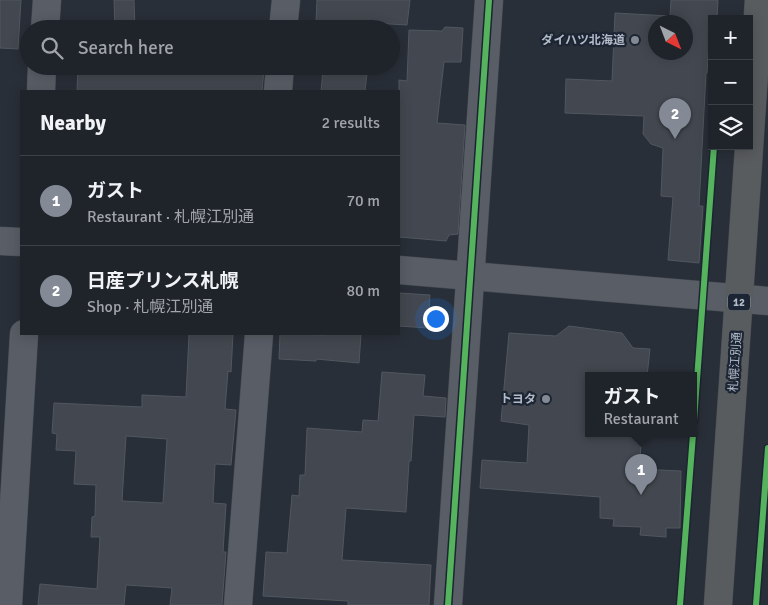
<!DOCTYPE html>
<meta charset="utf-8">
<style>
body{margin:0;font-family:Signika,"Noto Sans JP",sans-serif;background:#272b32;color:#f1f3f6}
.controls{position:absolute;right:15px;top:15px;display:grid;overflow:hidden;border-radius:0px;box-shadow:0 2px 12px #0003}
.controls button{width:45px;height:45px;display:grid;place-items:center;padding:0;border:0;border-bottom:1px solid #3c4047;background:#1f232a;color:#f1f3f6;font:25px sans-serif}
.compass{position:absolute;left:648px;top:15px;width:45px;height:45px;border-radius:50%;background:#1f232a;box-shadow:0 2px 12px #0003;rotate:138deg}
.you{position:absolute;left:435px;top:318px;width:18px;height:18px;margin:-12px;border:4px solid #fff;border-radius:50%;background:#1a73e8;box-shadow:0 0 0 8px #1a73e833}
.badge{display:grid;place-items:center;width:32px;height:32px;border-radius:50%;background:#838a96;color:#fff;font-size:16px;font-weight:700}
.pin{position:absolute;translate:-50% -41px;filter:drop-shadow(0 1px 2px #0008)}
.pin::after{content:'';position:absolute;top:26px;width:18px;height:15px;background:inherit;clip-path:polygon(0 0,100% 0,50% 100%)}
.popup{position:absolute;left:585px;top:372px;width:112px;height:65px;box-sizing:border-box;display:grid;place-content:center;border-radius:0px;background:#1f232a;filter:drop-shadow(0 1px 4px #0005);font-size:16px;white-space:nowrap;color:#a1a4a8}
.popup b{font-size:19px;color:#f1f3f6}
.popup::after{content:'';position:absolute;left:50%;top:100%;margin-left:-10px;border:10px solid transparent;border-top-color:#1f232a}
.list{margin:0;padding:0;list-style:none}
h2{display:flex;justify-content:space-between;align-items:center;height:65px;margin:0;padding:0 20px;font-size:21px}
h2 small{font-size:16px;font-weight:400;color:#a1a4a8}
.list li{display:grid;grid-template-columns:32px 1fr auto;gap:15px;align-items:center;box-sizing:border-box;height:90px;padding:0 20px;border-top:1px solid #3c4047}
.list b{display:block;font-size:19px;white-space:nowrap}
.list p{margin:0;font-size:16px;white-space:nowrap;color:#a1a4a8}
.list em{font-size:16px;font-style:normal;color:#a1a4a8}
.icon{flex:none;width:28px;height:28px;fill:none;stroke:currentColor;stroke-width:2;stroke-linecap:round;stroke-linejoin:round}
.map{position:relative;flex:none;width:768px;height:605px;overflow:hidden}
.search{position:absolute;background:#1f232a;box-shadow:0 2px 12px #0003;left:20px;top:20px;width:380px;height:55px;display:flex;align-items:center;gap:12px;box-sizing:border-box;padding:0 18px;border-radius:28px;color:#a1a4a8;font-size:19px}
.panel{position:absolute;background:#1f232a;box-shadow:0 2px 12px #0003;left:20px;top:90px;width:380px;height:245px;border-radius:0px}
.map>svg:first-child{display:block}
.building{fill:#434850;stroke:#51575f;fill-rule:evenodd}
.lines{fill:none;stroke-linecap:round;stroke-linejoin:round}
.minor-casing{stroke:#454a51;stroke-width:29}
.highway-casing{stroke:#464b53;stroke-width:29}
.minor{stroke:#595e66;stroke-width:28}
.highway{stroke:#595c5f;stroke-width:28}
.cycleway-casing{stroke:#1c2533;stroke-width:9}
.cycleway{stroke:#56b35d;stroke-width:6}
.poi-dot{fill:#838a96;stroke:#1c2533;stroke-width:2}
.labels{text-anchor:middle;stroke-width:4.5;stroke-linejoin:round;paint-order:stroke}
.shield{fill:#1c2533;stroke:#868e9c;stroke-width:1}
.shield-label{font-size:11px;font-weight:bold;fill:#b3bbc9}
.poi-label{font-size:12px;font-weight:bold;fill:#b3bbc9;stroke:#1c2533;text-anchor:end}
.street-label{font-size:12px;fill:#b3bbc9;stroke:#1c2533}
</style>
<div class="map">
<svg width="768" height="605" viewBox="0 0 768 605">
<rect width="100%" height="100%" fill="#292f38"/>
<g class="building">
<path d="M 0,0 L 21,0 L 18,49 L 0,48 Z"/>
<path d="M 114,0 L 134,0 L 135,29 L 115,29 Z"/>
<path d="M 317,0 L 410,0 L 407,25 L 356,22 L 356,29 L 323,29 L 323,23 L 316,22 Z"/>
<path d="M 671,0 L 718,0 L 717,19 L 712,19 L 712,27 L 710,27 L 707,73 L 706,73 L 699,206 L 703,206 L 699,263 L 668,260 L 673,197 L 661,196 L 663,148 L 651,144 L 643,134 L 644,116 L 565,113 L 566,79 L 612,81 L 615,13 L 670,16 ZM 656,22 L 686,22 L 686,52 L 656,52 Z"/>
<path d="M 445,27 L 463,28 L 461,62 L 444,62 L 437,123 L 465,125 L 458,234 L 449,235 L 446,241 L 399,237 L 399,80 L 407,81 L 409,30 L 442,31 Z"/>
<path d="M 78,66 L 234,66 L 264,70 L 262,91 L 77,91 Z"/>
<path d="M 323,70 L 367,73 L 365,91 L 321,91 Z"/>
<path d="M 399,293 L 430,295 L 428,328 L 399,326 Z"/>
<path d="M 569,326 L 622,333 L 633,348 L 650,349 L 647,376 L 588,376 L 588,434 L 642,434 L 639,469 L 681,471 L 680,528 L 666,528 L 666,537 L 640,535 L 641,527 L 613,526 L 614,519 L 600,518 L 600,497 L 480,488 L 482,460 L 527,463 L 529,425 L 501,421 L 509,333 L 556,336 Z"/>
<path d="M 189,334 L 233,334 L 231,372 L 228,371 L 225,409 L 236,410 L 231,465 L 215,464 L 213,503 L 226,504 L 223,552 L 226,552 L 222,605 L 170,605 L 172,588 L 126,585 L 124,605 L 38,605 L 40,584 L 97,589 L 100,537 L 91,537 L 92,517 L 95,516 L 96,485 L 74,484 L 76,451 L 56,450 L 57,434 L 52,433 L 54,403 L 142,407 L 142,395 L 186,397 ZM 126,436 L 167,439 L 163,503 L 122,501 Z"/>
<path d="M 280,334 L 326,335 L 326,334 L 361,334 L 359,363 L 316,359 L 316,361 L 279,359 Z"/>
<path d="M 382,372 L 425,375 L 423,396 L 446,398 L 445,417 L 414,415 L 411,461 L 409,461 L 406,512 L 346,508 L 342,560 L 431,565 L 429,605 L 348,605 L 348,601 L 263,596 L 266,552 L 287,553 L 292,495 L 299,496 L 300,475 L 305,475 L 307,428 L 362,432 L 363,420 L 378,421 Z"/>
</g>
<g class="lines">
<g class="minor-casing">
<g id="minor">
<path d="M 45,29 L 47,0"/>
<path d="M 283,29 L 286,0"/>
<path d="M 41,91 L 42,66"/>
<path d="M 278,91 L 280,66"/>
<path d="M 0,241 L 21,242"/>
<path d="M 399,270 L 768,301"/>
<path d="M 8,605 L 24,334"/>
<path d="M 238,605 L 259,334"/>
<path d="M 448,605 L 489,0"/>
</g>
</g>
<g class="highway-casing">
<path id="highway" d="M 718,605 L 759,0"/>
</g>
<use href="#minor" class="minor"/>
<use href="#highway" class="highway"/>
<g class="cycleway-casing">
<g id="cycleway">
<path d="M 694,421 L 714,146"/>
<path d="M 448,605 L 489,0"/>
<path d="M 680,605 L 693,434"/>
<path d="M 756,605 L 768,448"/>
</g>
</g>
<use href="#cycleway" class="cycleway"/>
</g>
<g class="poi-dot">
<circle cx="635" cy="40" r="5"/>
<circle cx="546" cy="399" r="5"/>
</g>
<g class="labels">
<rect class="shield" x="728" y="293.5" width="22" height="17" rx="4"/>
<g class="shield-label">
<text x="739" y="306">12</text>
</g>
<g class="poi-label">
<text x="625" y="44">ダイハツ北海道</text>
<text x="536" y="403">トヨタ</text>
</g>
<g class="street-label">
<text transform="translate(735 362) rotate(-86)" y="4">札幌江別通</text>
</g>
</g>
</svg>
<div class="controls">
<button>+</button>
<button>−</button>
<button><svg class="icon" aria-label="layers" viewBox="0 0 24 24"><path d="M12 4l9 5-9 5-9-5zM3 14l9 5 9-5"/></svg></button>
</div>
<svg class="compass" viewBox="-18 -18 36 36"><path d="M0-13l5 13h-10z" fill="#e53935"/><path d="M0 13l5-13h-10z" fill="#a1a4a8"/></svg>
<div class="you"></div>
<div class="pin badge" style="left:641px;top:495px">1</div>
<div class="popup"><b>ガスト</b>Restaurant</div>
<div class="pin badge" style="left:675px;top:139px">2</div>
<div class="search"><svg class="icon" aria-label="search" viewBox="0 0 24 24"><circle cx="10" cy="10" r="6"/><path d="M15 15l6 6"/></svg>Search here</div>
<section class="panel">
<h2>Nearby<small>2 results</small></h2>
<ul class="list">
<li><span class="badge">1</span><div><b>ガスト</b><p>Restaurant · 札幌江別通</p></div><em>70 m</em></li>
<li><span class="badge">2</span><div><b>日産プリンス札幌</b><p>Shop · 札幌江別通</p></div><em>80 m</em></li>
</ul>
</section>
</div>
